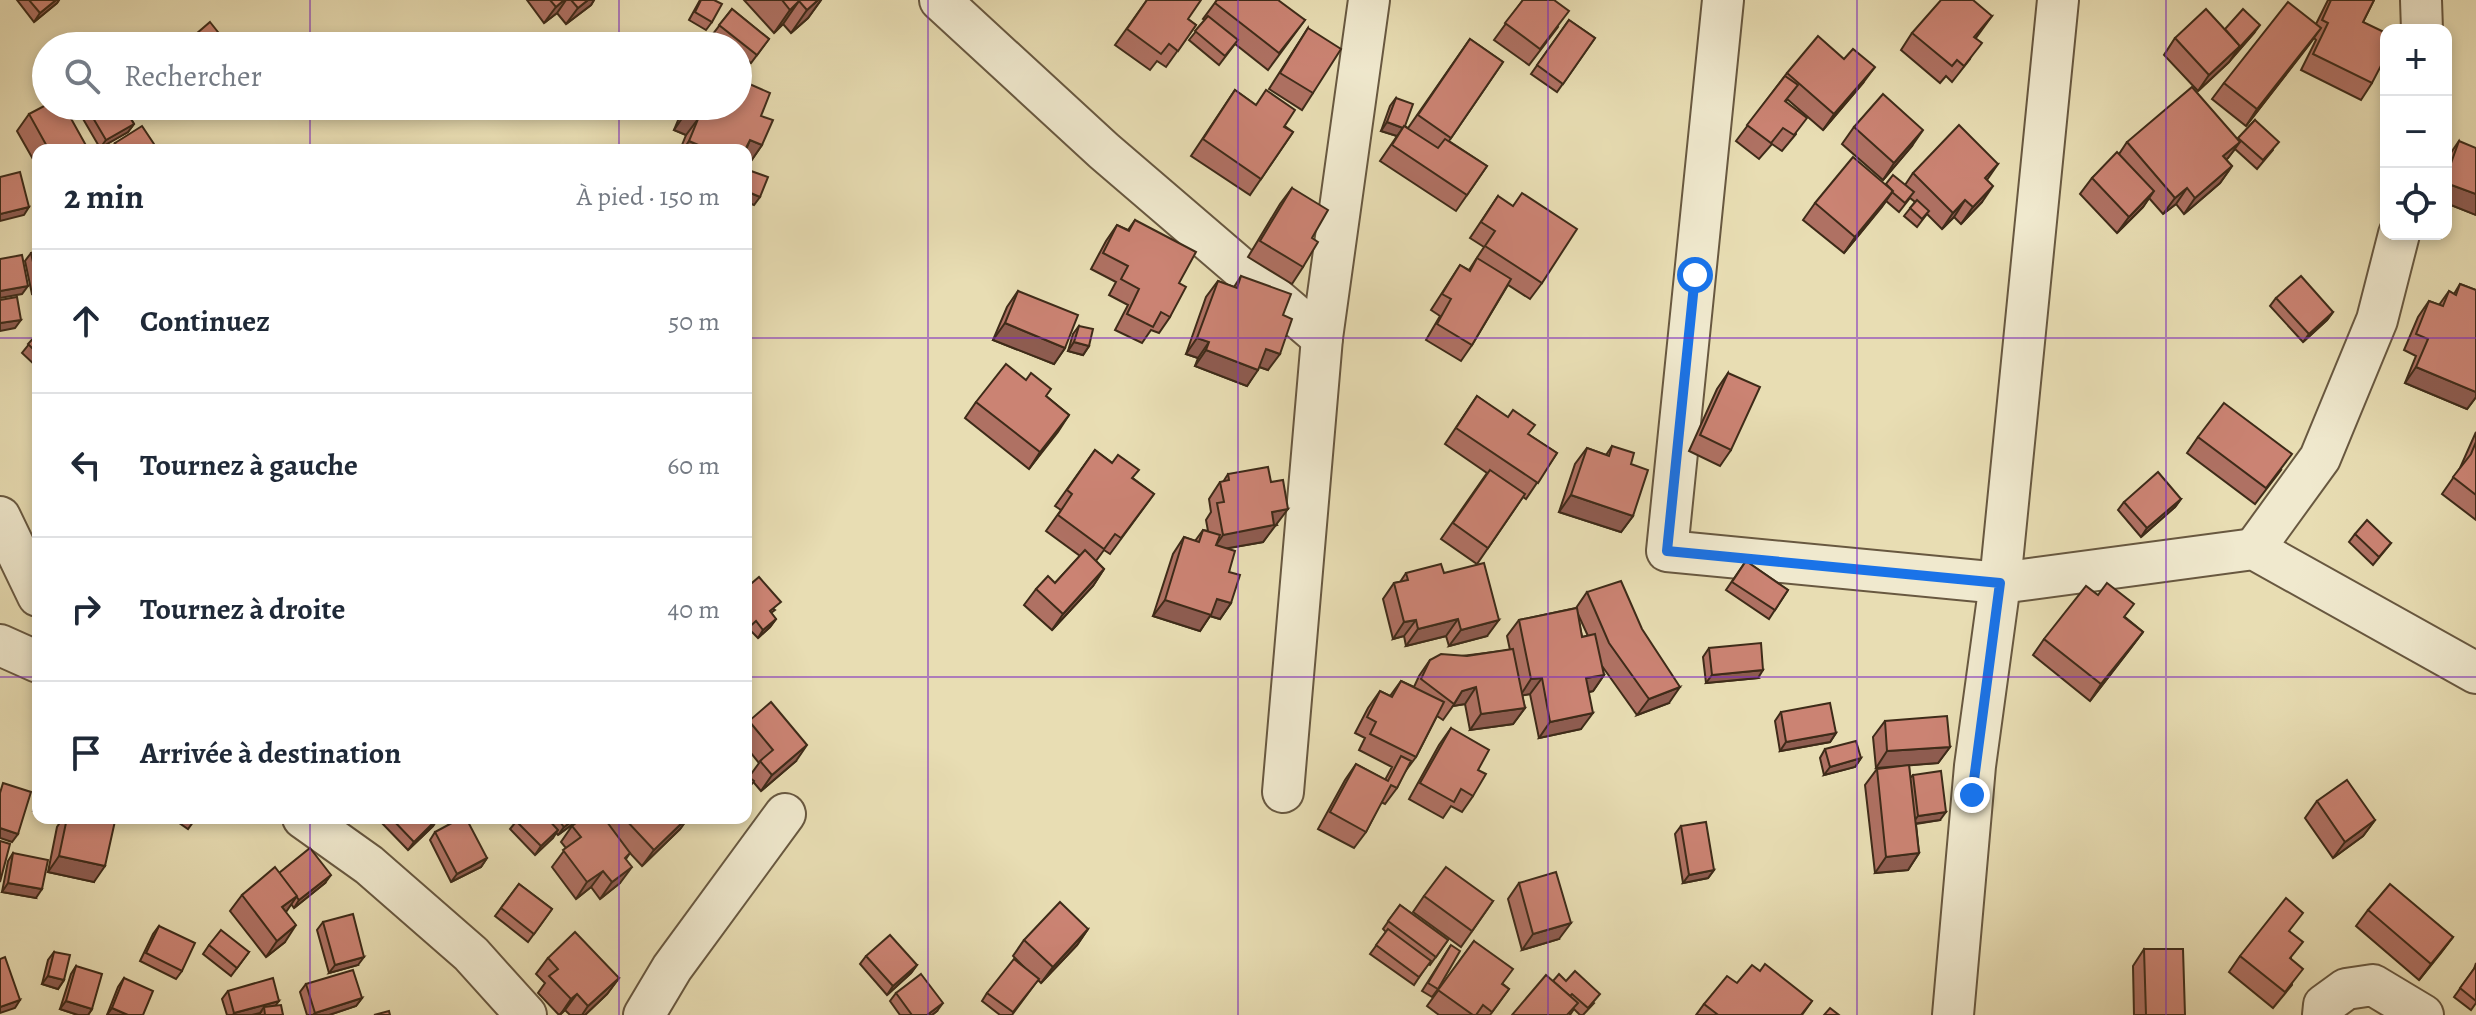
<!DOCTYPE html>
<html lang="fr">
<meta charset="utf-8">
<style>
body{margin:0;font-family:Alegreya,serif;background:#f2f2f3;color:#1f2937}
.controls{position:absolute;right:24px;top:24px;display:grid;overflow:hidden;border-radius:16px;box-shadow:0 4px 12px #0003}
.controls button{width:72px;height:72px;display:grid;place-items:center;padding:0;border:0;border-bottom:2px solid #e0e1e3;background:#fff;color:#1f2937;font:40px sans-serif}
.stop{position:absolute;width:24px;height:24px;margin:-18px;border:6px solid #1a73e8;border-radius:50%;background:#fff}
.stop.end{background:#1a73e8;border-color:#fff;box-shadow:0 2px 8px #0008}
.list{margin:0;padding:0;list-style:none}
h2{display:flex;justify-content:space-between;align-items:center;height:104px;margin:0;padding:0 32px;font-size:34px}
h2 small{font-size:26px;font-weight:400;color:#747a83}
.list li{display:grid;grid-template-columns:52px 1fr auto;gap:24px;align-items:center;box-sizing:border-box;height:144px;padding:0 32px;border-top:2px solid #e0e1e3}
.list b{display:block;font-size:30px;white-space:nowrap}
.list em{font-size:26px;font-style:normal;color:#747a83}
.icon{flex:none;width:44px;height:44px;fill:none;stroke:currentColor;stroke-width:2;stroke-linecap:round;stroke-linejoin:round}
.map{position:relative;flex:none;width:2476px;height:1015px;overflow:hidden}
.search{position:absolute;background:#fff;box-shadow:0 4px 12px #0003;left:32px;top:32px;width:720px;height:88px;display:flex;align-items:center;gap:20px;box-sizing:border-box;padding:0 28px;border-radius:44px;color:#747a83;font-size:30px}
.panel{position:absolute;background:#fff;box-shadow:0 4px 12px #0003;left:32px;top:144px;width:720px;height:680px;border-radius:16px}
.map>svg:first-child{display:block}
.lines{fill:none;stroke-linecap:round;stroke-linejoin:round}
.street-casing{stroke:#685840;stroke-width:44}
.street{stroke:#f0e9ce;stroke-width:40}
.wall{fill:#af7163;stroke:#3e2b19;stroke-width:2;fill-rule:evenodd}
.shaded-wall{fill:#8e5c50;stroke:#3e2b19;stroke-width:2}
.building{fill:#cb8373;stroke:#3e2b19;stroke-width:2}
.route{stroke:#1a73e8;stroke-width:10}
.grid{fill:none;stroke:#7b2cbf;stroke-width:2;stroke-opacity:0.55}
</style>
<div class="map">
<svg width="2476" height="1015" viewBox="0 0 2476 1015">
<rect width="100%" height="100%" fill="#e8ddb3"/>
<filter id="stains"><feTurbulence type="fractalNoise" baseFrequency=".0025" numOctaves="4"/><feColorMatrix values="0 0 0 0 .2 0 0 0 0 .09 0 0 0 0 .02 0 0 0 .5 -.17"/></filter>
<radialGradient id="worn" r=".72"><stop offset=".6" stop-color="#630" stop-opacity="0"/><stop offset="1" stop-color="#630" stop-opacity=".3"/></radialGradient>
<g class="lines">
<g class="street-casing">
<g id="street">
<path d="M 940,0 L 1104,151 L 1322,338"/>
<path d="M 1723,0 L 1667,551 L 2000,583 L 2254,549 L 2476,673"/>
<path d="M 2421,0 L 2422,30"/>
<path d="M 0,517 L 38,596"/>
<path d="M 2254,549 L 2320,458 L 2377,320 L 2399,234"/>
<path d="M 0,645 L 38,662"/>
<path d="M 1283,792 L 1322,338 L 1369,0"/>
<path d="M 303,818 L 369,865 L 471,954 L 526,1015"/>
<path d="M 644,1015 L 672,968 L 785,814"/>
<path d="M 1953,1015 L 1975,766 L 2000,583 L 2058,0"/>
<path d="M 2323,1015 L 2324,1005 L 2346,989 L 2373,985 L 2423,1015"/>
</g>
</g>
<use href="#street" class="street"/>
</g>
<g class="wall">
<path d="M 17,0 L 59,0 L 57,3 L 34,22 Z"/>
<path d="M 527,0 L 594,0 L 591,5 L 566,24 L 557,13 L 544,23 Z"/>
<path d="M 700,0 L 714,0 L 712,22 L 706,30 L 689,20 Z"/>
<path d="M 744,0 L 821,0 L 808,18 L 791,33 L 783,24 L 774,33 Z"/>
<path d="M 1147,0 L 1188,19 L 1196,25 L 1166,67 L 1157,61 L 1150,70 L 1115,45 Z"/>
<path d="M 1217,0 L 1305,20 L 1268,70 L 1235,44 L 1219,65 L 1189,40 L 1205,20 L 1203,19 Z"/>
<path d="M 1523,0 L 1558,27 L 1529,65 L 1494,40 Z"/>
<path d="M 2328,0 L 2374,0 L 2363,22 L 2372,83 L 2361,100 L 2301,70 L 2316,40 L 2314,38 L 2246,126 L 2212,99 L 2224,83 L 2316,24 Z"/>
<path d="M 732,9 L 769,39 L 751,63 L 738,53 L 738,46 L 710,46 L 717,36 L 713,34 Z"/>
<path d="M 1992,16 L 1976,38 L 1970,59 L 1952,82 L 1946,76 L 1940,83 L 1901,50 L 1912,33 Z"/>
<path d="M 1569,20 L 1595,38 L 1557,92 L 1531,74 Z"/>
<path d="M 1308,28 L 1313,93 L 1302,110 L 1269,89 Z"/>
<path d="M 2225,29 L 2254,33 L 2229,62 L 2198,91 L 2164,55 L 2175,38 Z"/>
<path d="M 1470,39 L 1503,62 L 1449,141 L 1487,166 L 1456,211 L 1380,161 L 1397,136 L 1381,131 L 1390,106 L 1396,98 L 1405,126 L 1408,128 Z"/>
<path d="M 1787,73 L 1863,83 L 1823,130 L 1787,99 L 1786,102 L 1796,134 L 1782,151 L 1772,144 L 1759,159 L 1736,141 Z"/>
<path d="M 1235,90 L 1293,132 L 1250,195 L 1191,156 Z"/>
<path d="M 83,106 L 123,106 L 134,124 L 128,132 L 100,148 L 79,112 Z"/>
<path d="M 146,106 L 163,106 L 151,114 Z"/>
<path d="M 217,106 L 237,106 L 223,116 Z"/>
<path d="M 241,106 L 260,106 L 246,115 Z"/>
<path d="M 684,106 L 738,106 L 761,116 L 762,145 L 751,161 L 746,150 L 680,150 L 686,135 L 674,130 Z"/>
<path d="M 29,114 L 88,150 L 38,150 L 38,168 L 17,131 Z"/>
<path d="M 2255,120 L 2273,150 L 2257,169 L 2235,149 L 2226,160 L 2232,166 L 2220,183 L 2184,214 L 2176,204 L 2163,214 L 2149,198 L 2143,207 L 2117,233 L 2080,194 L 2092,178 L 2119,154 L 2127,142 L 2238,139 Z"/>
<path d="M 1854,127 L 1912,146 L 1883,180 L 1842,144 Z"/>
<path d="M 2459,141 L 2476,215 L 2446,203 L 2446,162 L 2448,157 Z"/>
<path d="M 115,143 L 158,150 L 110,150 Z"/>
<path d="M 1998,164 L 1987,180 L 1982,202 L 1961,224 L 1954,217 L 1942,229 L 1927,214 L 1917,227 L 1904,216 L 1915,202 L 1910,198 L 1899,212 L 1886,201 L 1844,253 L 1803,220 L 1815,203 L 1886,184 L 1905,185 L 1913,173 Z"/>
<path d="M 1292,188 L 1312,238 L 1303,267 L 1292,284 L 1248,257 L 1280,204 Z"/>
<path d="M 1498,196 L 1542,283 L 1530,299 L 1508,285 L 1472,345 L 1461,361 L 1426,340 L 1440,316 L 1431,310 L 1460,265 L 1469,270 L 1484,247 L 1470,238 Z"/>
<path d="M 1135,220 L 1179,283 L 1170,317 L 1159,333 L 1151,330 L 1142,343 L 1115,330 L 1128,305 L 1109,295 L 1116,282 L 1091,269 L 1106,241 L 1117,225 L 1128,230 Z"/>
<path d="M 38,251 L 38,293 L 32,294 L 25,261 L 31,253 Z"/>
<path d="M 1241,276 L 1283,315 L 1268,370 L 1259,367 L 1247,386 L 1195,366 L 1198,358 L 1186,354 L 1206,297 L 1218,281 L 1234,287 Z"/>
<path d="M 2460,284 L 2476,290 L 2476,397 L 2467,409 L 2405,383 L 2416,356 L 2404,350 L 2418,317 L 2429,301 L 2439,305 L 2449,291 L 2454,294 Z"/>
<path d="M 1018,291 L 1065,348 L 1054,364 L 993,340 L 1007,307 Z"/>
<path d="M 2276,298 L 2333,312 L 2327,320 L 2303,342 L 2270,306 Z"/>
<path d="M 1079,326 L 1089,346 L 1083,355 L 1068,351 L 1073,334 Z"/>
<path d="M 38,333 L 38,368 L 22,353 Z"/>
<path d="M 1728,373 L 1731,450 L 1720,466 L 1689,451 L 1717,389 Z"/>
<path d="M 1046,396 L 1069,415 L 1029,469 L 965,418 L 976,402 Z"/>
<path d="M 1477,396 L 1528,434 L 1557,453 L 1526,499 L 1523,497 L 1477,564 L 1441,539 L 1487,473 L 1445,444 Z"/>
<path d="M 2476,432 L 2476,520 L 2442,494 L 2460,468 Z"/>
<path d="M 2198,437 L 2281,470 L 2255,504 L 2187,453 Z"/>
<path d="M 1612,446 L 1631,464 L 1633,516 L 1621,532 L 1559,512 L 1575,464 L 1587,448 L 1606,455 Z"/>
<path d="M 1095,450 L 1154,494 L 1110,554 L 1104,550 L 1096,561 L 1104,569 L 1093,586 L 1052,630 L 1024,605 L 1036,589 L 1055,583 L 1080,556 L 1046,531 L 1061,510 L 1055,506 Z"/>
<path d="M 1228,474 L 1277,525 L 1274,526 L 1263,542 L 1228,548 L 1231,603 L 1220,619 L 1210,616 L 1200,631 L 1153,616 L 1173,554 L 1184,537 L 1195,541 L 1203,530 L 1208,531 L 1206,520 L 1211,512 L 1209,499 L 1220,482 L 1223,482 Z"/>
<path d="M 2181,499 L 2175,507 L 2141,537 L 2118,510 L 2124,502 Z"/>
<path d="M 2355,534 L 2391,543 L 2373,565 L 2349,542 Z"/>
<path d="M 1746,561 L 1788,590 L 1769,619 L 1726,590 Z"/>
<path d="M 1406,573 L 1444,573 L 1487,636 L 1449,646 L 1446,636 L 1406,646 L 1404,636 L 1393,639 L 1383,599 L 1394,583 L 1400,582 Z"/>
<path d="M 746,588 L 775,610 L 771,613 L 776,619 L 770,627 L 758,638 L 750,630 L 746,633 Z"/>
<path d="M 1587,592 L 1669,703 L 1637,715 L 1602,666 L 1604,675 L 1593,691 L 1589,692 L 1581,729 L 1539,738 L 1530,694 L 1522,695 L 1525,708 L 1513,724 L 1470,730 L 1465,704 L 1453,706 L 1443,720 L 1437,716 L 1416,757 L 1404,773 L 1397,788 L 1385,804 L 1381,802 L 1366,832 L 1354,848 L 1318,829 L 1345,780 L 1356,764 L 1385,780 L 1392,767 L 1359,750 L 1365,738 L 1355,733 L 1368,708 L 1380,691 L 1390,696 L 1401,681 L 1414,687 L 1419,676 L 1430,660 L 1510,650 L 1507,636 L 1519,620 L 1576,608 ZM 1577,612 L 1588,636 L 1582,637 Z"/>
<path d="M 2125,617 L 2143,632 L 2090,701 L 2033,655 L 2044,639 Z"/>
<path d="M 1709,648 L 1758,678 L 1706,683 L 1703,657 Z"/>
<path d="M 1781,712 L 1836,733 L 1830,742 L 1780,751 L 1775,721 Z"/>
<path d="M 749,721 L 796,761 L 761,791 L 749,777 L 759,763 L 746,747 L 746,725 Z"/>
<path d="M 1885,721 L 1950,747 L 1938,763 L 1909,765 L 1910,778 L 1913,775 L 1940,820 L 1916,824 L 1919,853 L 1908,870 L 1875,873 L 1865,785 L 1877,769 L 1906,765 L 1876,768 L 1873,737 Z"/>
<path d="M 1451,728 L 1478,770 L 1473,796 L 1462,812 L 1451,806 L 1443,818 L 1409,799 L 1439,745 Z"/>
<path d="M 1825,749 L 1861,758 L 1855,767 L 1824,775 L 1820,758 Z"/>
<path d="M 38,791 L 38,812 L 33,811 Z"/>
<path d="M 2317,801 L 2375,820 L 2363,836 L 2333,858 L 2305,818 Z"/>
<path d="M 63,818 L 102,818 L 94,882 L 48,872 L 57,827 Z"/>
<path d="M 172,818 L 196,818 L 188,829 Z"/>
<path d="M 377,818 L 438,818 L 433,826 L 408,850 Z"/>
<path d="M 519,818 L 581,818 L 558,835 L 556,833 L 535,855 L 510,829 Z"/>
<path d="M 611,818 L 688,818 L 680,829 L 642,866 L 630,853 L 626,859 L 620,883 L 600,899 L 591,887 L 576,899 L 552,867 L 566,848 L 561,842 L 572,826 L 608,823 Z"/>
<path d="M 1681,826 L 1714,870 L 1708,878 L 1683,883 L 1675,834 Z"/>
<path d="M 435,832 L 487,858 L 481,867 L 451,882 L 430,840 Z"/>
<path d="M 13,853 L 36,898 L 2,892 L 8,861 Z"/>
<path d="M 279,873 L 325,883 L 294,908 L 291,904 L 285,912 L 285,942 L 266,957 L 230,911 L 242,895 Z"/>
<path d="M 1519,883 L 1559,939 L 1522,950 L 1508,899 Z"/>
<path d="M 519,884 L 552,909 L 528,942 L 495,916 Z"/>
<path d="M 1424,896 L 1493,901 L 1461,947 L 1413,912 Z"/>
<path d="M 1400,905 L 1448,940 L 1430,965 L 1428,964 L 1414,985 L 1370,954 L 1386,932 L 1383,929 Z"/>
<path d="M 2368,910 L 2453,937 L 2419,980 L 2356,926 Z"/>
<path d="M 323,922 L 358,965 L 329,973 L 317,930 Z"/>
<path d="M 159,926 L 182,971 L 176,979 L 140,961 L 153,934 Z"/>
<path d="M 1088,929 L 1077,945 L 1041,983 L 1038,980 L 1012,1015 L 1000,1015 L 982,1001 L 987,993 L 1024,967 L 1013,956 L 1024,940 Z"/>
<path d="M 2290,932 L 2292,985 L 2273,1008 L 2229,972 L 2240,956 Z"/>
<path d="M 1474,941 L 1503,984 L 1509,989 L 1490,1015 L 1439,1015 L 1427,1006 Z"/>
<path d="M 209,945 L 249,952 L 231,976 L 203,954 Z"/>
<path d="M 1451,945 L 1438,989 L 1432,997 L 1422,991 Z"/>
<path d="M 2144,949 L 2185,1015 L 2134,1015 L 2133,966 Z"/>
<path d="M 54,952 L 64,980 L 58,989 L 42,984 L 48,960 Z"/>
<path d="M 866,956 L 917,965 L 911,973 L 887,995 L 860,964 Z"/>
<path d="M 548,958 L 619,978 L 607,994 L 585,1015 L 570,1015 L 565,1010 L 559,1015 L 538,993 L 545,983 L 536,974 Z"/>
<path d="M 2476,963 L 2476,1003 L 2471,1010 L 2454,997 L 2474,969 Z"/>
<path d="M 76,966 L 92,1009 L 88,1015 L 78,1015 L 60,1009 L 71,974 Z"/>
<path d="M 1760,971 L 1812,1001 L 1802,1015 L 1696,1015 L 1704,1004 L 1737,983 Z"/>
<path d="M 124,978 L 143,1015 L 107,1015 L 118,987 Z"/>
<path d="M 1553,981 L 1566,981 L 1594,1003 L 1583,1015 L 1580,1015 L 1574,1009 L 1570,1015 Z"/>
<path d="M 306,984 L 362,998 L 356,1006 L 329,1015 L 307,1015 L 300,992 Z"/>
<path d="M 228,991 L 276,1005 L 283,1015 L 258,1015 L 260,1013 L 252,1015 L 227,1015 L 222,999 Z"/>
<path d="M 896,993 L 937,1011 L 932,1015 L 900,1015 L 890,1001 Z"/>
</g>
<g class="shaded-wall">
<path d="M 56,0 L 59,0 L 57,3 L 34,22 L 40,13 Z"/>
<path d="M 564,0 L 566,0 L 557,13 L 544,23 L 556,7 Z"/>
<path d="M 588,0 L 594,0 L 591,5 L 566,24 L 578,8 Z"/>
<path d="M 818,0 L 821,0 L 808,18 L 791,33 L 807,10 Z"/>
<path d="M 799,1 L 783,24 L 774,33 L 790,10 Z"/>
<path d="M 2260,25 L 2254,33 L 2232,58 L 2238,49 Z"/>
<path d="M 2321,28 L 2309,45 L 2246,126 L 2257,109 Z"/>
<path d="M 2240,46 L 2229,62 L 2198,91 L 2209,75 Z"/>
<path d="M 1875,67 L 1863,83 L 1823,130 L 1834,114 Z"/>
<path d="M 157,106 L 163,106 L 151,114 Z"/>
<path d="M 230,106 L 237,106 L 223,116 Z"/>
<path d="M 252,106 L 260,106 L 246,115 Z"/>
<path d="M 685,114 L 698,119 L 686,135 L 674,130 Z"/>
<path d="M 1387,122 L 1403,128 L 1397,136 L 1381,131 Z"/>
<path d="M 134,124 L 128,132 L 100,148 L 106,140 Z"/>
<path d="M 1923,130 L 1912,146 L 1883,180 L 1894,163 Z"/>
<path d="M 750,140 L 762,145 L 751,161 L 746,159 L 746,150 Z"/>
<path d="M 689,141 L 710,150 L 683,150 Z"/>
<path d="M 2240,142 L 2228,158 L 2211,173 L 2223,156 Z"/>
<path d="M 2232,166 L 2220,183 L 2184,214 L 2195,198 Z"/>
<path d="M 2446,183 L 2476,194 L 2476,215 L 2446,203 Z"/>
<path d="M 1993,186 L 1982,202 L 1961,224 L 1973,207 Z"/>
<path d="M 2187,188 L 2176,204 L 2163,214 L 2175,198 Z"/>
<path d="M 746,191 L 760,197 L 754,205 L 746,202 Z"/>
<path d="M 1893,191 L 1882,207 L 1844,253 L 1855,237 Z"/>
<path d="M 2154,191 L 2143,207 L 2117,233 L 2129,217 Z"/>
<path d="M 1965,200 L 1954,217 L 1942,229 L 1953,213 Z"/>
<path d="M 29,207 L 24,215 L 0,221 L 0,214 Z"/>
<path d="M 28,286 L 22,294 L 0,298 L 0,291 Z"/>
<path d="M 2333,312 L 2327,320 L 2303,342 L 2309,334 Z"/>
<path d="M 21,320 L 15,328 L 0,331 L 0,323 Z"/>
<path d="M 1005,323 L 1065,348 L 1054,364 L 993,340 Z"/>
<path d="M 1197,338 L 1209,342 L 1198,358 L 1186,354 Z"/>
<path d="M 1074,342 L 1089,346 L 1083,355 L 1068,351 Z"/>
<path d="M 1266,349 L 1280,354 L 1268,370 L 1254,365 Z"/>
<path d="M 1206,350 L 1258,370 L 1247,386 L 1195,366 Z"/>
<path d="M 2416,367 L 2476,392 L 2476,397 L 2467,409 L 2405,383 Z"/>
<path d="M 1069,415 L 1058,432 L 1029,469 L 1040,452 Z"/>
<path d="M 1571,495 L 1633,516 L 1621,532 L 1559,512 Z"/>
<path d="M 2181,499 L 2175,507 L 2141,537 L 2147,528 Z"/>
<path d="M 1288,509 L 1263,542 L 1212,551 L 1223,535 L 1272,512 Z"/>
<path d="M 1104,569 L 1093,586 L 1052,630 L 1063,614 Z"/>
<path d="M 1217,599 L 1231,603 L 1220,619 L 1210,616 L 1200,631 L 1153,616 L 1165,600 Z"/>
<path d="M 776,619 L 770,627 L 758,638 L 763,630 Z"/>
<path d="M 1458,619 L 1446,636 L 1406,646 L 1418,629 Z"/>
<path d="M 1416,620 L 1404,636 L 1393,639 L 1404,622 Z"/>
<path d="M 1499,620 L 1487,636 L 1449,646 L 1461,630 Z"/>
<path d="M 2143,632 L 2131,648 L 2090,701 L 2101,684 Z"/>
<path d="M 1763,670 L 1758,678 L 1706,683 L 1712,675 Z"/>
<path d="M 1604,675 L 1593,691 L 1575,695 L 1586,678 Z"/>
<path d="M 1542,678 L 1530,694 L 1520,696 L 1531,679 Z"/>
<path d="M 1476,687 L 1465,704 L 1453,706 L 1462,691 Z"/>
<path d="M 1680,687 L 1669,703 L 1637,715 L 1649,699 Z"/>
<path d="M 1525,708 L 1513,724 L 1470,730 L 1481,714 Z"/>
<path d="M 1593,713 L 1581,729 L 1539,738 L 1550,722 Z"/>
<path d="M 1836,733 L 1830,742 L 1780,751 L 1786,742 Z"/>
<path d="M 807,745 L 796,761 L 761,791 L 772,775 Z"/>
<path d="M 1950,747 L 1938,763 L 1876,768 L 1887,751 Z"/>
<path d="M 1861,758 L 1855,767 L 1824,775 L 1830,767 Z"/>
<path d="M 1946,812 L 1940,820 L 1912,824 L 1918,816 Z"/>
<path d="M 438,818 L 433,826 L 408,850 L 414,842 Z"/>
<path d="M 576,818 L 581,818 L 558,835 L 564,827 Z"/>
<path d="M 687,818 L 688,818 L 680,829 L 642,866 L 654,850 Z"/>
<path d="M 2375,820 L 2363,836 L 2333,858 L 2345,842 Z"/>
<path d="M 0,828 L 18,834 L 12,842 L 0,838 Z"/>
<path d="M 558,830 L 553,838 L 535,855 L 541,846 Z"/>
<path d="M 1919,853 L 1908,870 L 1875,873 L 1886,857 Z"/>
<path d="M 59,856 L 105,866 L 94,882 L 48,872 Z"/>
<path d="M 487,858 L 481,867 L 451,882 L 457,874 Z"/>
<path d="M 632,867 L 620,883 L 600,899 L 612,882 Z"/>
<path d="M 1714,870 L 1708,878 L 1683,883 L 1689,875 Z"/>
<path d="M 603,871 L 591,887 L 576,899 L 587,882 Z"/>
<path d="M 331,875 L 325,883 L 294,908 L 299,900 Z"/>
<path d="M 8,883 L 42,889 L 36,898 L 2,892 Z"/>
<path d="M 297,896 L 286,912 L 282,907 Z"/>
<path d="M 1571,923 L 1559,939 L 1522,950 L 1533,934 Z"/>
<path d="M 296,925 L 285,942 L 266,957 L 277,941 Z"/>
<path d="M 1088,929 L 1077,945 L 1041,983 L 1053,967 Z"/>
<path d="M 2453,937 L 2441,953 L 2419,980 L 2431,964 Z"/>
<path d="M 364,957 L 358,965 L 329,973 L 335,965 Z"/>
<path d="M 917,965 L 911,973 L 887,995 L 893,986 Z"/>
<path d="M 48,976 L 64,980 L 58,989 L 42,984 Z"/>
<path d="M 619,978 L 607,994 L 585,1015 L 582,1015 L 588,1006 Z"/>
<path d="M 577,994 L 565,1010 L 560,1015 L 571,999 Z"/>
<path d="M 362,998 L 356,1006 L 329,1015 L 313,1015 L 315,1013 Z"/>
<path d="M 20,1000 L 15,1008 L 0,1013 L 0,1007 Z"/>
<path d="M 66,1001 L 92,1009 L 88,1015 L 78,1015 L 60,1009 Z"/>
<path d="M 279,1001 L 273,1009 L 264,1007 L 260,1013 L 252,1015 L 233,1015 L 234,1013 Z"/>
<path d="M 943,1003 L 937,1011 L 932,1015 L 927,1015 Z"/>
<path d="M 112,1008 L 128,1015 L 107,1015 Z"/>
</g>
<g class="building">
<path d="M 29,0 L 56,0 L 40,13 Z"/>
<path d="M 550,0 L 564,0 L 556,7 Z"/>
<path d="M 571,0 L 588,0 L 578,8 Z"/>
<path d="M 701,0 L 714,0 L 722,4 L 712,22 L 695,12 Z"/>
<path d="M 782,0 L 818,0 L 807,10 L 799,1 L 790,10 Z"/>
<path d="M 1147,0 L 1201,0 L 1188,19 L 1196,25 L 1178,51 L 1169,44 L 1161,54 L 1127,29 Z"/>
<path d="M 1217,0 L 1278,0 L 1305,20 L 1279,53 L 1215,3 Z"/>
<path d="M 1523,0 L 1554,0 L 1569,11 L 1540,49 L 1505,23 Z"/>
<path d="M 1941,0 L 1973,0 L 1992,16 L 1974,37 L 1982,43 L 1964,66 L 1957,60 L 1952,66 L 1912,33 Z"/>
<path d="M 2331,0 L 2374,0 L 2363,22 L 2386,33 L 2386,56 L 2372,83 L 2313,54 L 2328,23 L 2322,20 Z"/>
<path d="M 2288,2 L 2321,28 L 2257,109 L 2224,83 Z"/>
<path d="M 732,9 L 769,39 L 757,55 L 719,25 Z"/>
<path d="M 2206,9 L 2240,46 L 2209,75 L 2175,38 Z"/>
<path d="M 2243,9 L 2260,25 L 2238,49 L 2240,46 L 2225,29 Z"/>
<path d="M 1208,16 L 1238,40 L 1225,56 L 1195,31 Z"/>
<path d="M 1569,20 L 1595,38 L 1563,84 L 1537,65 Z"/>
<path d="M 210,22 L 229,46 L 182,46 Z"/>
<path d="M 1308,28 L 1341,49 L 1313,93 L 1280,73 Z"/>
<path d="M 717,35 L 734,46 L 710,46 Z"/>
<path d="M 1818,36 L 1844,59 L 1853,49 L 1875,67 L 1834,114 L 1787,73 Z"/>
<path d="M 1470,39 L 1503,62 L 1451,138 L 1418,115 Z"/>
<path d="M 1785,76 L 1798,85 L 1785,101 L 1807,118 L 1794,135 L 1783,128 L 1771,143 L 1747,125 Z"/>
<path d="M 738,79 L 770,93 L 761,116 L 773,120 L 762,145 L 750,140 L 745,150 L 710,150 L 689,141 L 698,119 L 685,114 L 688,106 L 738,106 Z"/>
<path d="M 2192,87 L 2240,142 L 2223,156 L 2232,166 L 2195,198 L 2187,188 L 2175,198 L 2127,142 Z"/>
<path d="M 1235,90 L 1256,105 L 1266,90 L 1295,110 L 1284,127 L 1293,132 L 1261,179 L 1203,139 Z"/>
<path d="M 1883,94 L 1923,130 L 1894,163 L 1854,127 Z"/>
<path d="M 1396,98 L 1413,104 L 1405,126 L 1403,128 L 1387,122 Z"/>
<path d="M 46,105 L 64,106 L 88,149 L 49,150 L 29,114 Z"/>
<path d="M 86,106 L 123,106 L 134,124 L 106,140 Z"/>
<path d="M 2255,120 L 2279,142 L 2263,160 L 2238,138 Z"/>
<path d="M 1959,125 L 1998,164 L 1985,178 L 1993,186 L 1973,207 L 1965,200 L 1953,213 L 1913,173 Z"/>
<path d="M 142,126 L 158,150 L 119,150 L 115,143 Z"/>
<path d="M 1404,126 L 1438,148 L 1445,139 L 1487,166 L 1467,195 L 1392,145 Z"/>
<path d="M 2459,141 L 2476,148 L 2476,194 L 2446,183 L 2446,177 Z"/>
<path d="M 2117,152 L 2154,191 L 2129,217 L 2092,178 Z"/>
<path d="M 1853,157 L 1893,191 L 1855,237 L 1815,203 Z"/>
<path d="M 751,171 L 768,177 L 760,197 L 746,191 L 746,184 Z"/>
<path d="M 20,172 L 29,207 L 0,214 L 0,177 Z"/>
<path d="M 1893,175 L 1914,192 L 1905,203 L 1892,192 L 1893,191 L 1886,184 Z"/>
<path d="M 1292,188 L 1328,210 L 1312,238 L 1318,242 L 1303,267 L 1260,241 Z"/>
<path d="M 1522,193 L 1577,229 L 1542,283 L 1485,246 L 1495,231 L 1481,222 L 1498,196 L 1513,206 Z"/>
<path d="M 1917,200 L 1929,211 L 1922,219 L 1910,208 Z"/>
<path d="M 1135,220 L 1196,252 L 1179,283 L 1186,287 L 1170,317 L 1161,312 L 1153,327 L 1127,314 L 1139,289 L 1121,279 L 1128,266 L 1103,253 L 1117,225 L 1129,231 Z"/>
<path d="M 38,251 L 38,285 L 31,253 Z"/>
<path d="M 22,255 L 28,286 L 0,291 L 0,259 Z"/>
<path d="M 1477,258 L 1511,279 L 1472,345 L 1437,324 L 1451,299 L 1442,294 L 1460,265 L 1470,271 Z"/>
<path d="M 1241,276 L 1291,294 L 1283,315 L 1292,319 L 1280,354 L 1266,349 L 1258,370 L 1206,350 L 1209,342 L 1197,338 L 1218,281 L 1237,288 Z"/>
<path d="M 2301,276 L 2333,312 L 2309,334 L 2276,298 Z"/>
<path d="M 2460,284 L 2476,290 L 2476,392 L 2416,367 L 2428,339 L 2416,334 L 2429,301 L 2443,306 L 2449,291 L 2456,295 Z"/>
<path d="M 1018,291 L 1078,315 L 1065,348 L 1005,323 Z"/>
<path d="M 17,297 L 21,320 L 0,323 L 0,300 Z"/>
<path d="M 1079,326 L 1093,329 L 1089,346 L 1074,342 Z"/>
<path d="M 38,333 L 38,354 L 28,344 Z"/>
<path d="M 1006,364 L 1026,380 L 1031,373 L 1051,389 L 1046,396 L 1069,415 L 1040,452 L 976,402 Z"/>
<path d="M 1728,373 L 1760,387 L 1731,450 L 1700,435 Z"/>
<path d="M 1477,396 L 1508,417 L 1513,410 L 1535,425 L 1528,434 L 1557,453 L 1538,483 L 1456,428 Z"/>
<path d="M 2224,403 L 2292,454 L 2266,488 L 2198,437 Z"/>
<path d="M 2476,442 L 2476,495 L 2453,477 L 2471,454 Z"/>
<path d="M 1612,446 L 1634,453 L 1631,464 L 1648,470 L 1633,516 L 1571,495 L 1587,448 L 1609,456 Z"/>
<path d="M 1095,450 L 1112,463 L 1118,455 L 1139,470 L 1132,478 L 1154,494 L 1121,538 L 1115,534 L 1104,549 L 1058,515 L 1072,494 L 1067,490 Z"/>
<path d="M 1268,467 L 1271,482 L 1283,480 L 1288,509 L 1272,512 L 1274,525 L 1223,535 L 1217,503 L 1224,502 L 1220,482 L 1229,480 L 1228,474 Z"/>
<path d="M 1490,470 L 1525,494 L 1488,548 L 1453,523 Z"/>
<path d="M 2158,472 L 2181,499 L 2147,528 L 2124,502 Z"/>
<path d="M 2367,520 L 2391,543 L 2379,557 L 2355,534 Z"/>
<path d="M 1203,530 L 1220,535 L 1216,545 L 1235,551 L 1229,572 L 1240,575 L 1231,603 L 1217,599 L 1211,615 L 1165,600 L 1184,537 L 1199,542 Z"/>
<path d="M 1085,550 L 1104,569 L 1063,614 L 1036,589 L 1048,576 L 1055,583 Z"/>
<path d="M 1746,561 L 1788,590 L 1775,610 L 1732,582 Z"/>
<path d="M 1484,563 L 1499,620 L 1461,630 L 1458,619 L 1418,629 L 1416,620 L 1404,622 L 1394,583 L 1408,580 L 1406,573 L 1441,564 L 1444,573 Z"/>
<path d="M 759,577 L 781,602 L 770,611 L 776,619 L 763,630 L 756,621 L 746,630 L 746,588 Z"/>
<path d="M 1621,581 L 1642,629 L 1680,687 L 1649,699 L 1609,643 L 1587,592 Z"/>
<path d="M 2107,583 L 2134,604 L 2124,617 L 2143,632 L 2101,684 L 2044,639 L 2086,586 L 2098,595 Z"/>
<path d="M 1577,608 L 1582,637 L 1595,634 L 1604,675 L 1586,678 L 1593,713 L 1550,722 L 1542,678 L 1531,679 L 1519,620 Z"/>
<path d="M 1761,643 L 1763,670 L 1712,675 L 1709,648 Z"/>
<path d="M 1513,649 L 1525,708 L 1481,714 L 1476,687 L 1462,691 L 1454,704 L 1421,679 L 1430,660 L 1441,654 L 1467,656 Z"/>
<path d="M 1401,681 L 1444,702 L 1416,757 L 1370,734 L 1376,722 L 1367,717 L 1380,691 L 1392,697 Z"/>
<path d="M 771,702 L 807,745 L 772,775 L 760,761 L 773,750 L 749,721 Z"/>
<path d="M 1830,703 L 1836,733 L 1786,742 L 1781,712 Z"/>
<path d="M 1947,716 L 1950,747 L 1887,751 L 1885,721 Z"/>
<path d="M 1451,728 L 1489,750 L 1478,770 L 1486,774 L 1473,796 L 1461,789 L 1454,802 L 1420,783 Z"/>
<path d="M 1856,741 L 1861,758 L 1830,767 L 1825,749 Z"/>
<path d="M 1401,756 L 1411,761 L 1397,788 L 1391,785 L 1366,832 L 1330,812 L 1356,764 L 1388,781 Z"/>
<path d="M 1909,765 L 1919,853 L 1886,857 L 1877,769 Z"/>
<path d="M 1941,771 L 1946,812 L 1918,816 L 1913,775 Z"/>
<path d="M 746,775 L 754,781 L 746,792 Z"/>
<path d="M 2347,780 L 2375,820 L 2345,842 L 2317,801 Z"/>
<path d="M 3,783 L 31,792 L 18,834 L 0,828 L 0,793 Z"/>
<path d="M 67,818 L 102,818 L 115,821 L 105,866 L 59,856 Z"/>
<path d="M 391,818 L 438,818 L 414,842 Z"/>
<path d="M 461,818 L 466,818 L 487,858 L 457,874 L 435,832 Z"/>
<path d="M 519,818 L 547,818 L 558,830 L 541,846 L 516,821 Z"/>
<path d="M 557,818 L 576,818 L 564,827 Z"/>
<path d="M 583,818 L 604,818 L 630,853 L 625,858 L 632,867 L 612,882 L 603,871 L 587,882 L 563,850 L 581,837 L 572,826 Z"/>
<path d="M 624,818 L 687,818 L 654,850 Z"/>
<path d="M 1706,822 L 1714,870 L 1689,875 L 1681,826 Z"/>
<path d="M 0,841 L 10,844 L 0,882 Z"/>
<path d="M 310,848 L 331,875 L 299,900 L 279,873 Z"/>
<path d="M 13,853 L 48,860 L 42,889 L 8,883 Z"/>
<path d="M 275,867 L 297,896 L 282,907 L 296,925 L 277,941 L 242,895 Z"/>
<path d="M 1446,867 L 1493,901 L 1472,931 L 1424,896 Z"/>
<path d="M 1556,872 L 1571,923 L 1533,934 L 1519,883 Z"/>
<path d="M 519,884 L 552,909 L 534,934 L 501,908 Z"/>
<path d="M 2390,884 L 2453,937 L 2431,964 L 2368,910 Z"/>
<path d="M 2286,898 L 2303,913 L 2289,931 L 2303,942 L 2290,958 L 2303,969 L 2285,992 L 2240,956 Z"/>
<path d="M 1060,902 L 1088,929 L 1053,967 L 1024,940 Z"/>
<path d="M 1400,905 L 1448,940 L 1436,957 L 1388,921 Z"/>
<path d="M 353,914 L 364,957 L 335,965 L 323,922 Z"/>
<path d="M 159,926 L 195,943 L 182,971 L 146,953 Z"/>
<path d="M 1388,929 L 1431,961 L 1419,977 L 1376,945 Z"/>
<path d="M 221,930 L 249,952 L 237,968 L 209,945 Z"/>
<path d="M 575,932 L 619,978 L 588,1006 L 577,994 L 571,999 L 549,976 L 558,969 L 548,958 Z"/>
<path d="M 890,935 L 917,965 L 893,986 L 866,956 Z"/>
<path d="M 1474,941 L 1513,969 L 1502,984 L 1509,989 L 1492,1012 L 1483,1005 L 1476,1015 L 1473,1015 L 1438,990 Z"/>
<path d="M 1451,945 L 1460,951 L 1438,989 L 1428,983 Z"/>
<path d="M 2144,949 L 2183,949 L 2185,1015 L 2146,1015 Z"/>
<path d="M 54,952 L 70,955 L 64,980 L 48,976 Z"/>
<path d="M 5,957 L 20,1000 L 0,1007 L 0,959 Z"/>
<path d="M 1014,959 L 1039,979 L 1013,1012 L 987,993 Z"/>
<path d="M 1765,964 L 1812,1001 L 1801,1015 L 1715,1015 L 1717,1014 L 1704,1004 L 1727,976 L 1737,983 L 1752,965 L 1760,971 Z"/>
<path d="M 76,966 L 102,974 L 92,1009 L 66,1001 Z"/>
<path d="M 2476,966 L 2476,1001 L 2460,988 Z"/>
<path d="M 353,970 L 362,998 L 315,1013 L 306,984 Z"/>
<path d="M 1575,971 L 1600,994 L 1588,1008 L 1572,994 L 1570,996 L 1553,981 L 1559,974 L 1566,981 Z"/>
<path d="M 921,974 L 943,1003 L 927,1015 L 912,1015 L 896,993 Z"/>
<path d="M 1546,975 L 1578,1003 L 1567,1015 L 1512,1015 Z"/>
<path d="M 124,978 L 153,991 L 143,1015 L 128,1015 L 112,1008 Z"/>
<path d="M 273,978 L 279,1001 L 234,1013 L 228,991 Z"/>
<path d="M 281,1005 L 283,1015 L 265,1015 L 264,1007 Z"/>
<path d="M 1830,1008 L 1839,1015 L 1824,1015 Z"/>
<path d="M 389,1011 L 390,1015 L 374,1015 Z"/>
</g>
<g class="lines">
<path class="route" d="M 1695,275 L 1667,551 L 2000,583 L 1972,795"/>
</g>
<path class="grid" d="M 310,0 L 310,46M 619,0 L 619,46M 928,0 L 928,1015M 1238,0 L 1238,1015M 1548,0 L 1548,1015M 1857,0 L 1857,1015M 2166,0 L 2166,1015M 310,106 L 310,150M 619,106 L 619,150M 0,338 L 38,338M 746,338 L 2476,338M 0,677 L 38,677M 746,677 L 2476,677M 310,818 L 310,1015M 619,818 L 619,1015"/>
<rect width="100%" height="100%" filter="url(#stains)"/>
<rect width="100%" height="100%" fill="url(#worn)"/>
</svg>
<div class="controls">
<button>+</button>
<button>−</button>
<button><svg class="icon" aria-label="locate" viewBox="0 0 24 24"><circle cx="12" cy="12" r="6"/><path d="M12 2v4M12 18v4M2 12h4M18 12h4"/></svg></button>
</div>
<div class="stop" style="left:1695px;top:275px"></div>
<div class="stop end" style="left:1972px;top:795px"></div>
<div class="search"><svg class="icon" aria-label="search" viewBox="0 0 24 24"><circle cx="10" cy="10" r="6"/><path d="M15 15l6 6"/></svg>Rechercher</div>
<section class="panel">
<h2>2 min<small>À pied · 150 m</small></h2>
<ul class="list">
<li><svg class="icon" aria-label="ahead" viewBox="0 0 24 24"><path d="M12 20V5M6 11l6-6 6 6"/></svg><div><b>Continuez</b></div><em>50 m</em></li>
<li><svg class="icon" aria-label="left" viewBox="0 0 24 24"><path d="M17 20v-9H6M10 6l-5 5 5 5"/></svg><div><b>Tournez à gauche</b></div><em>60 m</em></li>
<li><svg class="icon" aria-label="right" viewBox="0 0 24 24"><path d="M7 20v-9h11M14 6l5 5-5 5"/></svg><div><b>Tournez à droite</b></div><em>40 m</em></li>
<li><svg class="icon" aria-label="arrive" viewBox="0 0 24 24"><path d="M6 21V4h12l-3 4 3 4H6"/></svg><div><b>Arrivée à destination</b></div></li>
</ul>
</section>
</div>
